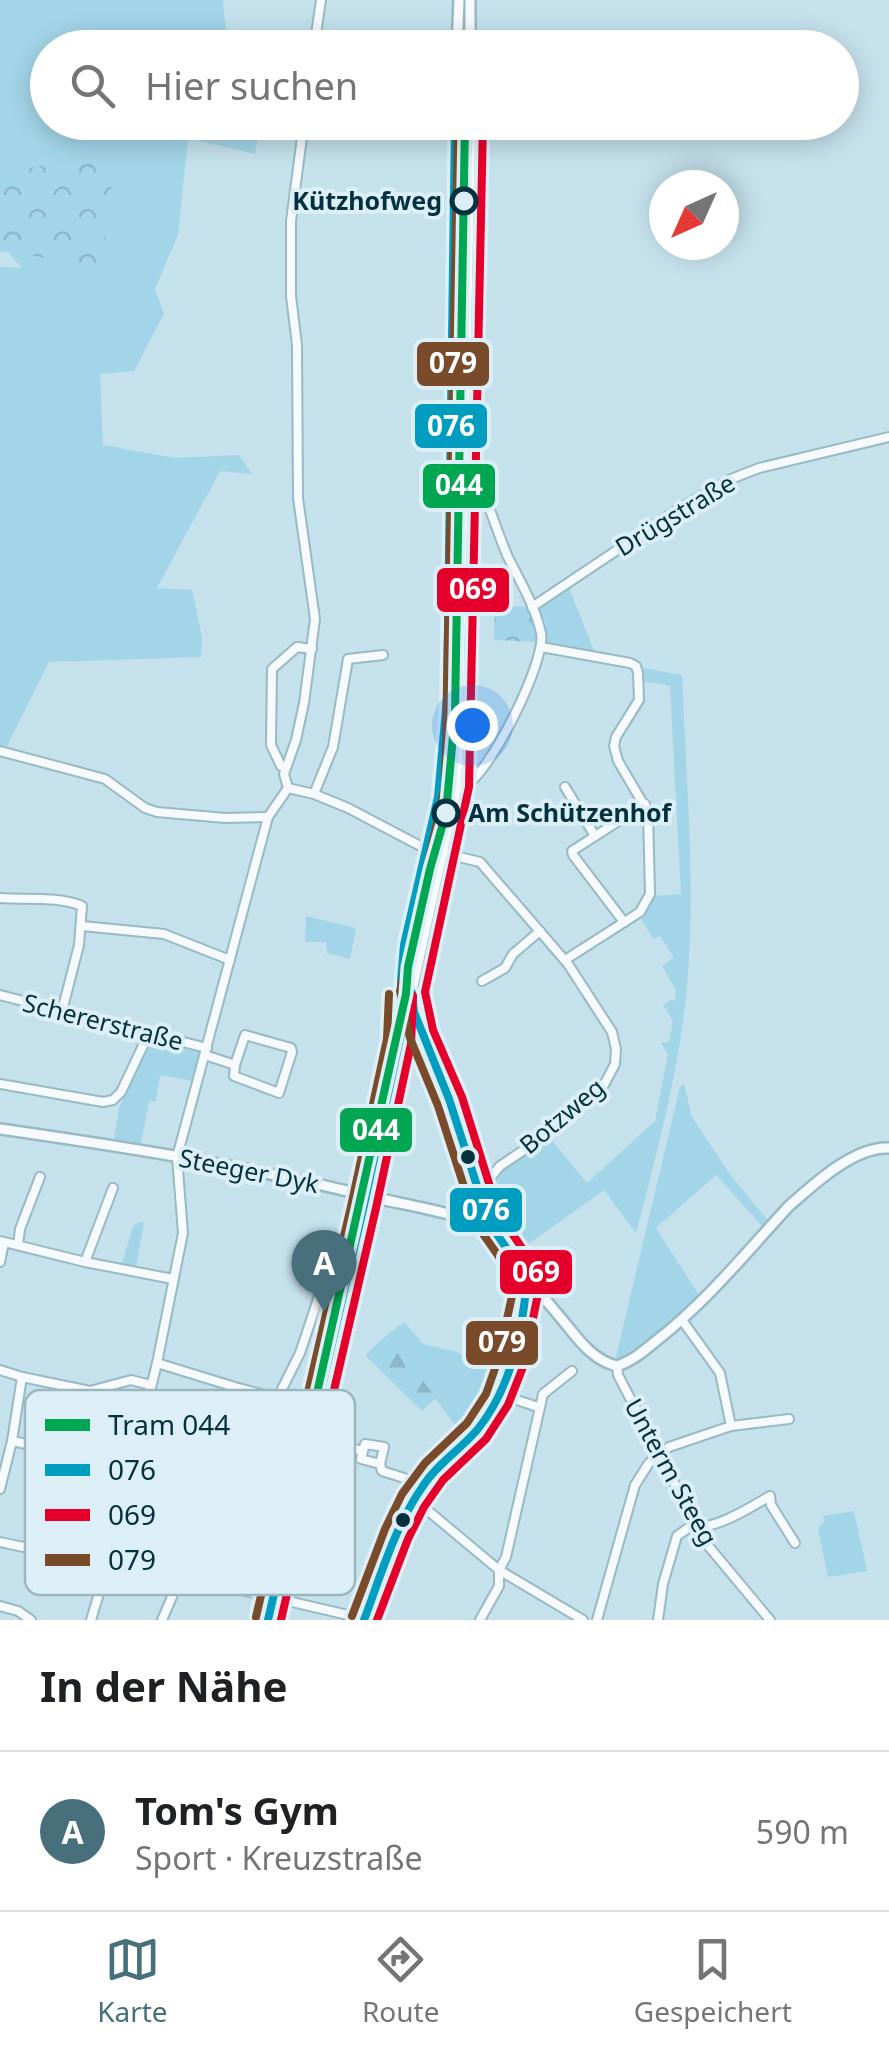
<!DOCTYPE html>
<html lang="de">
<meta charset="utf-8">
<style>
body{margin:0;font-family:"Noto Sans",sans-serif;background:#f2f2f2;color:#202124}
.compass{position:absolute;left:649px;top:170px;width:90px;height:90px;border-radius:50%;background:#fff;box-shadow:0 5px 25px #0003;rotate:225deg}
.you{position:absolute;left:472px;top:725px;width:35px;height:35px;margin:-25px;border:8px solid #fff;border-radius:50%;background:#1a73e8;box-shadow:0 0 0 15px #1a73e833}
.badge{display:grid;place-items:center;width:65px;height:65px;border-radius:50%;background:#476f7c;color:#fff;font-size:32px;font-weight:700}
.pin{position:absolute;translate:-50% -82px;filter:drop-shadow(0 2px 5px #0008)}
.pin::after{content:'';position:absolute;top:52px;width:35px;height:30px;background:inherit;clip-path:polygon(0 0,100% 0,50% 100%)}
.list{margin:0;padding:0;list-style:none}
h2{display:flex;justify-content:space-between;align-items:center;height:130px;margin:0;padding:0 40px;font-size:42px}
h2 small{font-size:32px;font-weight:400;color:#757577}
.list li{display:grid;grid-template-columns:65px 1fr auto;gap:30px;align-items:center;box-sizing:border-box;height:160px;padding:0 40px;border-top:2px solid #e0e0e0}
.list b{display:block;font-size:38px;white-space:nowrap}
.list p{margin:0;font-size:32px;white-space:nowrap;color:#757577}
.list em{font-size:32px;font-style:normal;color:#757577}
.icon{flex:none;width:55px;height:55px;fill:none;stroke:currentColor;stroke-width:2;stroke-linecap:round;stroke-linejoin:round}
.map{position:relative;flex:none;width:889px;height:1620px;overflow:hidden}
.search{position:absolute;background:#fff;box-shadow:0 5px 25px #0003;left:30px;right:30px;top:30px;height:110px;display:flex;align-items:center;gap:25px;box-sizing:border-box;padding:0 35px;border-radius:55px;color:#757577;font-size:38px}
.sheet{height:290px;background:#fff}
nav{display:flex;justify-content:space-around;align-items:center;box-sizing:border-box;height:140px;border-top:2px solid #e0e0e0;background:#fff;font-size:28px;color:#757577}
nav a{display:grid;justify-items:center;gap:5px}
nav .on{color:#476f7c}
.map>svg:first-child{display:block}
.green{fill:#a3d5e8}
.forest{fill:url(#forest-firs)}
.park{fill:url(#park-crowns)}
.lines{fill:none;stroke-linecap:round;stroke-linejoin:round}
.minor-casing{stroke:#99b9c4;stroke-width:12}
.tertiary-casing{stroke:#99b9c4;stroke-width:14}
.minor{stroke:#f6fafc;stroke-width:8}
.tertiary{stroke:#f6fafc;stroke-width:9}
.bus-1-casing{stroke:#ddeff6;stroke-width:15}
.bus-2-casing{stroke:#ddeff6;stroke-width:15}
.bus-3-casing{stroke:#ddeff6;stroke-width:15}
.bus-1{stroke:#009dc0;stroke-width:8}
.bus-2{stroke:#e4002b;stroke-width:8}
.bus-3{stroke:#7a4b2a;stroke-width:8}
.tram-1-casing{stroke:#ddeff6;stroke-width:15}
.tram-1{stroke:#00a651;stroke-width:8}
.stop-dot{fill:#ddeff6;stroke:#04313f;stroke-width:5}
.bus-dot{fill:#04313f;stroke:#ddeff6;stroke-width:4}
.labels{text-anchor:middle;stroke-width:8;stroke-linejoin:round;paint-order:stroke}
.stop-label{font-size:25px;font-weight:bold;fill:#04313f;stroke:#ddeff6;text-anchor:end}
.street-label{font-size:25px;fill:#04313f;stroke:#ddeff6}
.key{fill:#ddeff6;stroke:#9cb6bf;stroke-width:2.5}
.key-label{font-size:28px;fill:#04313f}
.line-badge{stroke:#ddeff6;stroke-width:4}
.badge-label{font-size:28px;text-anchor:middle;font-weight:bold;fill:#fff}
</style>
<div class="map">
<svg width="889" height="1620" viewBox="0 0 889 1620">
<defs>
<pattern id="forest-firs" width="22" height="20" patternUnits="userSpaceOnUse" patternTransform="scale(2.5)"><rect width="22" height="20" fill="#a3d5e8"/><path d="M5 1l3.5 6h-7zM16 11l3.5 6h-7z" fill="#8bb7c8"/></pattern>
<pattern id="park-crowns" width="20" height="18" patternUnits="userSpaceOnUse" patternTransform="scale(2.5)"><rect width="20" height="18" fill="#a3d5e8"/><path d="M2 6a3 3 0 1 1 6 0M12 15a3 3 0 1 1 6 0" fill="none" stroke="#8bb7c8"/></pattern>
</defs>
<rect width="100%" height="100%" fill="#c4e1ec"/>
<g class="green">
<path d="M 0,0 L 223,0 L 227,47 L 48,48 L 48,122 L 260,123 L 255,154 L 188,138 L 178,235 L 155,289 L 164,314 L 134,371 L 100,374 L 103,445 L 175,458 L 239,455 L 252,474 L 220,471 L 157,588 L 192,590 L 202,637 L 201,657 L 49,662 L 7,746 L 0,745 L 0,267 L 22,268 L 0,243 Z"/>
<path d="M 569,588 L 595,653 L 549,644 L 545,639 L 543,626 L 547,624 L 544,619 L 541,620 L 539,609 Z"/>
<path d="M 643,668 L 682,675 C 686,779 696,883 687,987 C 679,1071 657,1152 636,1233 L 604,1190 L 516,1253 C 507,1238 495,1222 490,1204 C 483,1174 529,1154 550,1138 L 587,1183 L 655,1121 L 668,1054 L 661,1043 L 669,1042 L 673,1021 L 663,1005 L 670,1000 L 675,1001 L 676,990 L 662,966 L 674,958 L 660,936 L 653,939 L 640,917 L 651,904 L 654,896 L 681,894 L 670,686 L 643,681 Z"/>
<path d="M 306,916 L 356,928 L 350,959 L 327,953 L 326,942 L 305,942 Z"/>
<path d="M 156,1039 L 195,1049 L 199,1052 L 194,1081 L 160,1075 L 156,1101 L 149,1101 L 141,1143 L 114,1139 L 119,1108 L 149,1045 Z"/>
<path d="M 684,1084 L 692,1117 L 729,1173 L 769,1222 L 763,1227 L 716,1175 L 656,1228 L 701,1298 L 677,1321 L 624,1359 L 615,1361 L 680,1087 Z"/>
<path d="M 139,1222 L 144,1223 L 136,1266 L 122,1264 L 133,1226 Z"/>
<path d="M 404,1322 L 423,1344 L 457,1352 L 500,1374 C 490,1396 482,1420 463,1436 L 388,1334 Z"/>
<path d="M 854,1511 L 867,1571 L 828,1577 L 818,1528 L 824,1522 L 823,1516 Z"/>
</g>
<path class="forest" d="M 388,1334 L 436,1398 L 422,1411 L 365,1355 Z"/>
<g class="park">
<path d="M 116,153 L 100,275 L 54,259 L 0,251 L 0,173 Z"/>
<path d="M 495,605 L 528,607 L 536,634 L 536,642 L 494,640 Z"/>
</g>
<g class="lines">
<g class="minor-casing">
<g id="minor">
<path d="M 314,48 L 321,0"/>
<path d="M 348,122 L 471,133"/>
<path d="M 532,607 L 680,508 L 731,479 L 759,468 L 889,437"/>
<path d="M 541,647 L 630,663 L 636,666 L 638,673 L 639,700 L 616,737 L 614,746 L 618,761 L 648,812 L 650,894 L 640,912 L 565,960"/>
<path d="M 0,751 L 105,779 L 145,808 L 157,812 L 225,818 L 268,817"/>
<path d="M 281,766 L 271,745 L 272,669 L 297,647 L 312,649"/>
<path d="M 440,784 C 447,786 456,789 463,787 C 488,778 547,660 541,633 C 535,605 519,580 507,555 C 499,536 493,517 485,497 L 463,501"/>
<path d="M 565,787 L 595,836"/>
<path d="M 288,788 L 314,794 L 348,808 L 426,849 L 480,862 L 568,964 L 612,1032 L 616,1049 L 615,1064 L 604,1085 L 539,1140 L 500,1166 L 483,1187 L 478,1189"/>
<path d="M 314,794 L 333,747 L 348,659 L 383,655"/>
<path d="M 0,898 C 26,900 59,896 82,906 L 79,945 L 62,1011"/>
<path d="M 624,922 L 573,855 L 572,851 L 645,804"/>
<path d="M 82,926 L 164,934 L 230,960"/>
<path d="M 482,981 L 505,968 L 513,954 L 540,931"/>
<path d="M 0,995 L 207,1048"/>
<path d="M 205,1055 L 235,1065 L 234,1076 L 279,1093 L 292,1052 L 291,1048 L 245,1035 L 235,1065"/>
<path d="M 0,1084 L 103,1102 L 113,1100 L 121,1092 L 149,1033"/>
<path d="M 0,1241 L 85,1262 L 173,1279"/>
<path d="M 18,1245 L 20,1229 L 40,1177"/>
<path d="M 0,1262 L 4,1243"/>
<path d="M 85,1262 L 113,1188"/>
<path d="M 682,1320 L 720,1373 L 731,1426"/>
<path d="M 157,1363 L 235,1387 L 317,1409"/>
<path d="M 617,1366 L 618,1375 L 705,1542 L 770,1620"/>
<path d="M 0,1370 L 22,1377 L 90,1391 L 131,1380 L 151,1385"/>
<path d="M 499,1394 L 538,1407"/>
<path d="M 310,1439 L 363,1451 L 365,1444 L 384,1447 L 380,1464"/>
<path d="M 12,1441 L 90,1457"/>
<path d="M 363,1451 L 361,1459 L 380,1464 L 382,1471 L 404,1478 L 421,1487"/>
<path d="M 0,1489 L 12,1441 L 22,1377"/>
<path d="M 414,1499 L 499,1570 L 583,1620"/>
<path d="M 119,1515 L 199,1544"/>
<path d="M 0,1542 L 23,1547 L 29,1544 L 45,1494 L 54,1450"/>
<path d="M 181,1576 L 365,1619"/>
<path d="M 0,1606 L 18,1611 L 31,1620"/>
<path d="M 91,1620 L 110,1557 L 157,1363 L 183,1233 L 177,1157 L 268,817 L 288,788 L 284,774 L 296,740 L 304,703 L 315,619 L 298,498 L 297,345 L 291,296 L 291,221 L 304,122"/>
<path d="M 162,1620 L 181,1576 L 283,1387 L 300,1353 L 319,1296 L 323,1276 L 330,1270 L 347,1274"/>
<path d="M 480,1620 L 499,1586 L 499,1570 L 506,1557 L 543,1394 L 572,1371"/>
<path d="M 597,1620 L 635,1485 L 649,1463 L 669,1447 L 731,1426 L 789,1419"/>
<path d="M 658,1620 L 663,1584 L 677,1536 L 691,1526 C 712,1532 751,1507 770,1496 L 771,1505 L 795,1543"/>
</g>
</g>
<g class="tertiary-casing">
<g id="tertiary">
<path d="M 457,48 L 459,0"/>
<path d="M 470,48 L 470,0"/>
<path d="M 471,122 L 457,787 L 412,991 C 414,1029 437,1064 449,1100 C 465,1143 473,1190 495,1231 C 512,1262 537,1289 560,1317 C 576,1336 591,1360 617,1366 C 632,1361 644,1351 656,1341 C 706,1302 745,1254 788,1207 C 813,1185 854,1146 889,1148"/>
<path d="M 0,1129 C 126,1147 253,1167 376,1198 C 416,1207 458,1213 494,1230"/>
<path d="M 268,1620 L 364,1205 L 401,1034 L 401,980 L 404,945 L 438,797 L 447,698 L 455,122"/>
<path d="M 364,1620 C 381,1577 396,1523 423,1485 C 437,1464 460,1450 477,1430 C 506,1397 525,1322 527,1278"/>
</g>
</g>
<use href="#minor" class="minor"/>
<use href="#tertiary" class="tertiary"/>
<g class="bus-1-casing">
<g id="bus-1">
<path d="M 412,993 L 414,1012 L 449,1099 L 478,1189 L 494,1230 L 527,1278"/>
<path d="M 268,1620 L 364,1205 L 401,1034 L 401,980 L 404,945 L 438,797 L 447,698 L 455,122"/>
<path d="M 364,1620 C 381,1575 395,1526 423,1486 C 437,1464 460,1450 477,1430 C 511,1389 523,1330 527,1278"/>
</g>
</g>
<g class="bus-2-casing">
<g id="bus-2">
<path d="M 281,1620 L 376,1208 L 411,1044 L 413,996"/>
<path d="M 377,1620 L 408,1539 L 424,1507 L 443,1480 L 486,1439 L 508,1405 L 523,1367 L 539,1289 L 535,1267 L 509,1229 L 492,1193 L 462,1097 L 433,1030 L 425,992 L 469,787 L 483,122"/>
</g>
</g>
<g class="bus-3-casing">
<g id="bus-3">
<path d="M 352,1616 L 385,1529 L 402,1494 L 425,1463 L 467,1423 L 486,1394 L 498,1360 L 514,1287 L 509,1271 L 483,1234 L 469,1202 L 438,1106 L 410,1038 L 400,991 L 445,786 L 458,122"/>
<path d="M 256,1617 L 352,1202 L 387,1039 L 389,994"/>
</g>
</g>
<use href="#bus-1" class="bus-1"/>
<use href="#bus-2" class="bus-2"/>
<use href="#bus-3" class="bus-3"/>
<g class="tram-1-casing">
<path id="tram-1" d="M 337,1531 C 318,1526 300,1525 292,1505 L 406,994 L 408,967 L 430,869 L 446,813 L 455,714 L 465,122"/>
</g>
<use href="#tram-1" class="tram-1"/>
</g>
<g class="stop-dot">
<circle cx="464" cy="201" r="12"/>
<circle cx="446" cy="813" r="12"/>
</g>
<g class="bus-dot">
<circle cx="468" cy="1157" r="9"/>
<circle cx="403" cy="1520" r="9"/>
</g>
<g class="labels">
<g class="stop-label">
<text x="442" y="210">Kützhofweg</text>
<text x="468" y="822" text-anchor="start">Am Schützenhof</text>
</g>
<g class="street-label">
<text transform="translate(675 515) rotate(-31)" y="9">Drügstraße</text>
<text transform="translate(103 1022) rotate(14)" y="9">Schererstraße</text>
<text transform="translate(562 1116) rotate(-40)" y="9">Botzweg</text>
<text transform="translate(249 1171) rotate(11)" y="9">Steeger Dyk</text>
<text transform="translate(671 1472) rotate(61)" y="9">Unterm Steeg</text>
</g>
</g>
<rect x="25" y="1390" width="330" height="205" rx="15" class="key"/>
<rect x="45" y="1419" width="45" height="12" fill="#00a651"/>
<rect x="45" y="1464" width="45" height="12" fill="#009dc0"/>
<rect x="45" y="1509" width="45" height="12" fill="#e4002b"/>
<rect x="45" y="1554" width="45" height="12" fill="#7a4b2a"/>
<g class="key-label">
<text x="108" y="1435">Tram 044</text>
<text x="108" y="1480">076</text>
<text x="108" y="1525">069</text>
<text x="108" y="1570">079</text>
</g>
<g class="line-badge">
<rect x="415" y="340" width="76" height="48" rx="10" fill="#7a4b2a"/>
<rect x="413" y="402" width="76" height="48" rx="10" fill="#009dc0"/>
<rect x="421" y="462" width="76" height="48" rx="10" fill="#00a651"/>
<rect x="435" y="566" width="76" height="48" rx="10" fill="#e4002b"/>
<rect x="338" y="1106" width="76" height="48" rx="10" fill="#00a651"/>
<rect x="448" y="1186" width="76" height="48" rx="10" fill="#009dc0"/>
<rect x="498" y="1248" width="76" height="48" rx="10" fill="#e4002b"/>
<rect x="464" y="1319" width="76" height="48" rx="10" fill="#7a4b2a"/>
</g>
<g class="badge-label">
<text x="453" y="373">079</text>
<text x="451" y="436">076</text>
<text x="459" y="495">044</text>
<text x="473" y="599">069</text>
<text x="376" y="1140">044</text>
<text x="486" y="1220">076</text>
<text x="536" y="1282">069</text>
<text x="502" y="1352">079</text>
</g>
</svg>
<svg class="compass" viewBox="-18 -18 36 36"><path d="M0-13l5 13h-10z" fill="#e53935"/><path d="M0 13l5-13h-10z" fill="#757577"/></svg>
<div class="you"></div>
<div class="pin badge" style="left:324px;top:1312px">A</div>
<div class="search"><svg class="icon" aria-label="search" viewBox="0 0 24 24"><circle cx="10" cy="10" r="6"/><path d="M15 15l6 6"/></svg>Hier suchen</div>
</div>
<section class="sheet">
<h2>In der Nähe<small></small></h2>
<ul class="list">
<li><span class="badge">A</span><div><b>Tom's Gym</b><p>Sport · Kreuzstraße</p></div><em>590 m</em></li>
</ul>
</section>
<nav>
<a class="on"><svg class="icon" aria-label="map" viewBox="0 0 24 24"><path d="M3 6l6-2 6 2 6-2v14l-6 2-6-2-6 2zM9 4v14M15 6v14"/></svg>Karte</a>
<a><svg class="icon" aria-label="directions" viewBox="0 0 24 24"><path d="M12 3l9 9-9 9-9-9zM9 14v-3h6M13 9l2 2-2 2"/></svg>Route</a>
<a><svg class="icon" aria-label="saved" viewBox="0 0 24 24"><path d="M7 4h10v16l-5-4-5 4z"/></svg>Gespeichert</a>
</nav>
